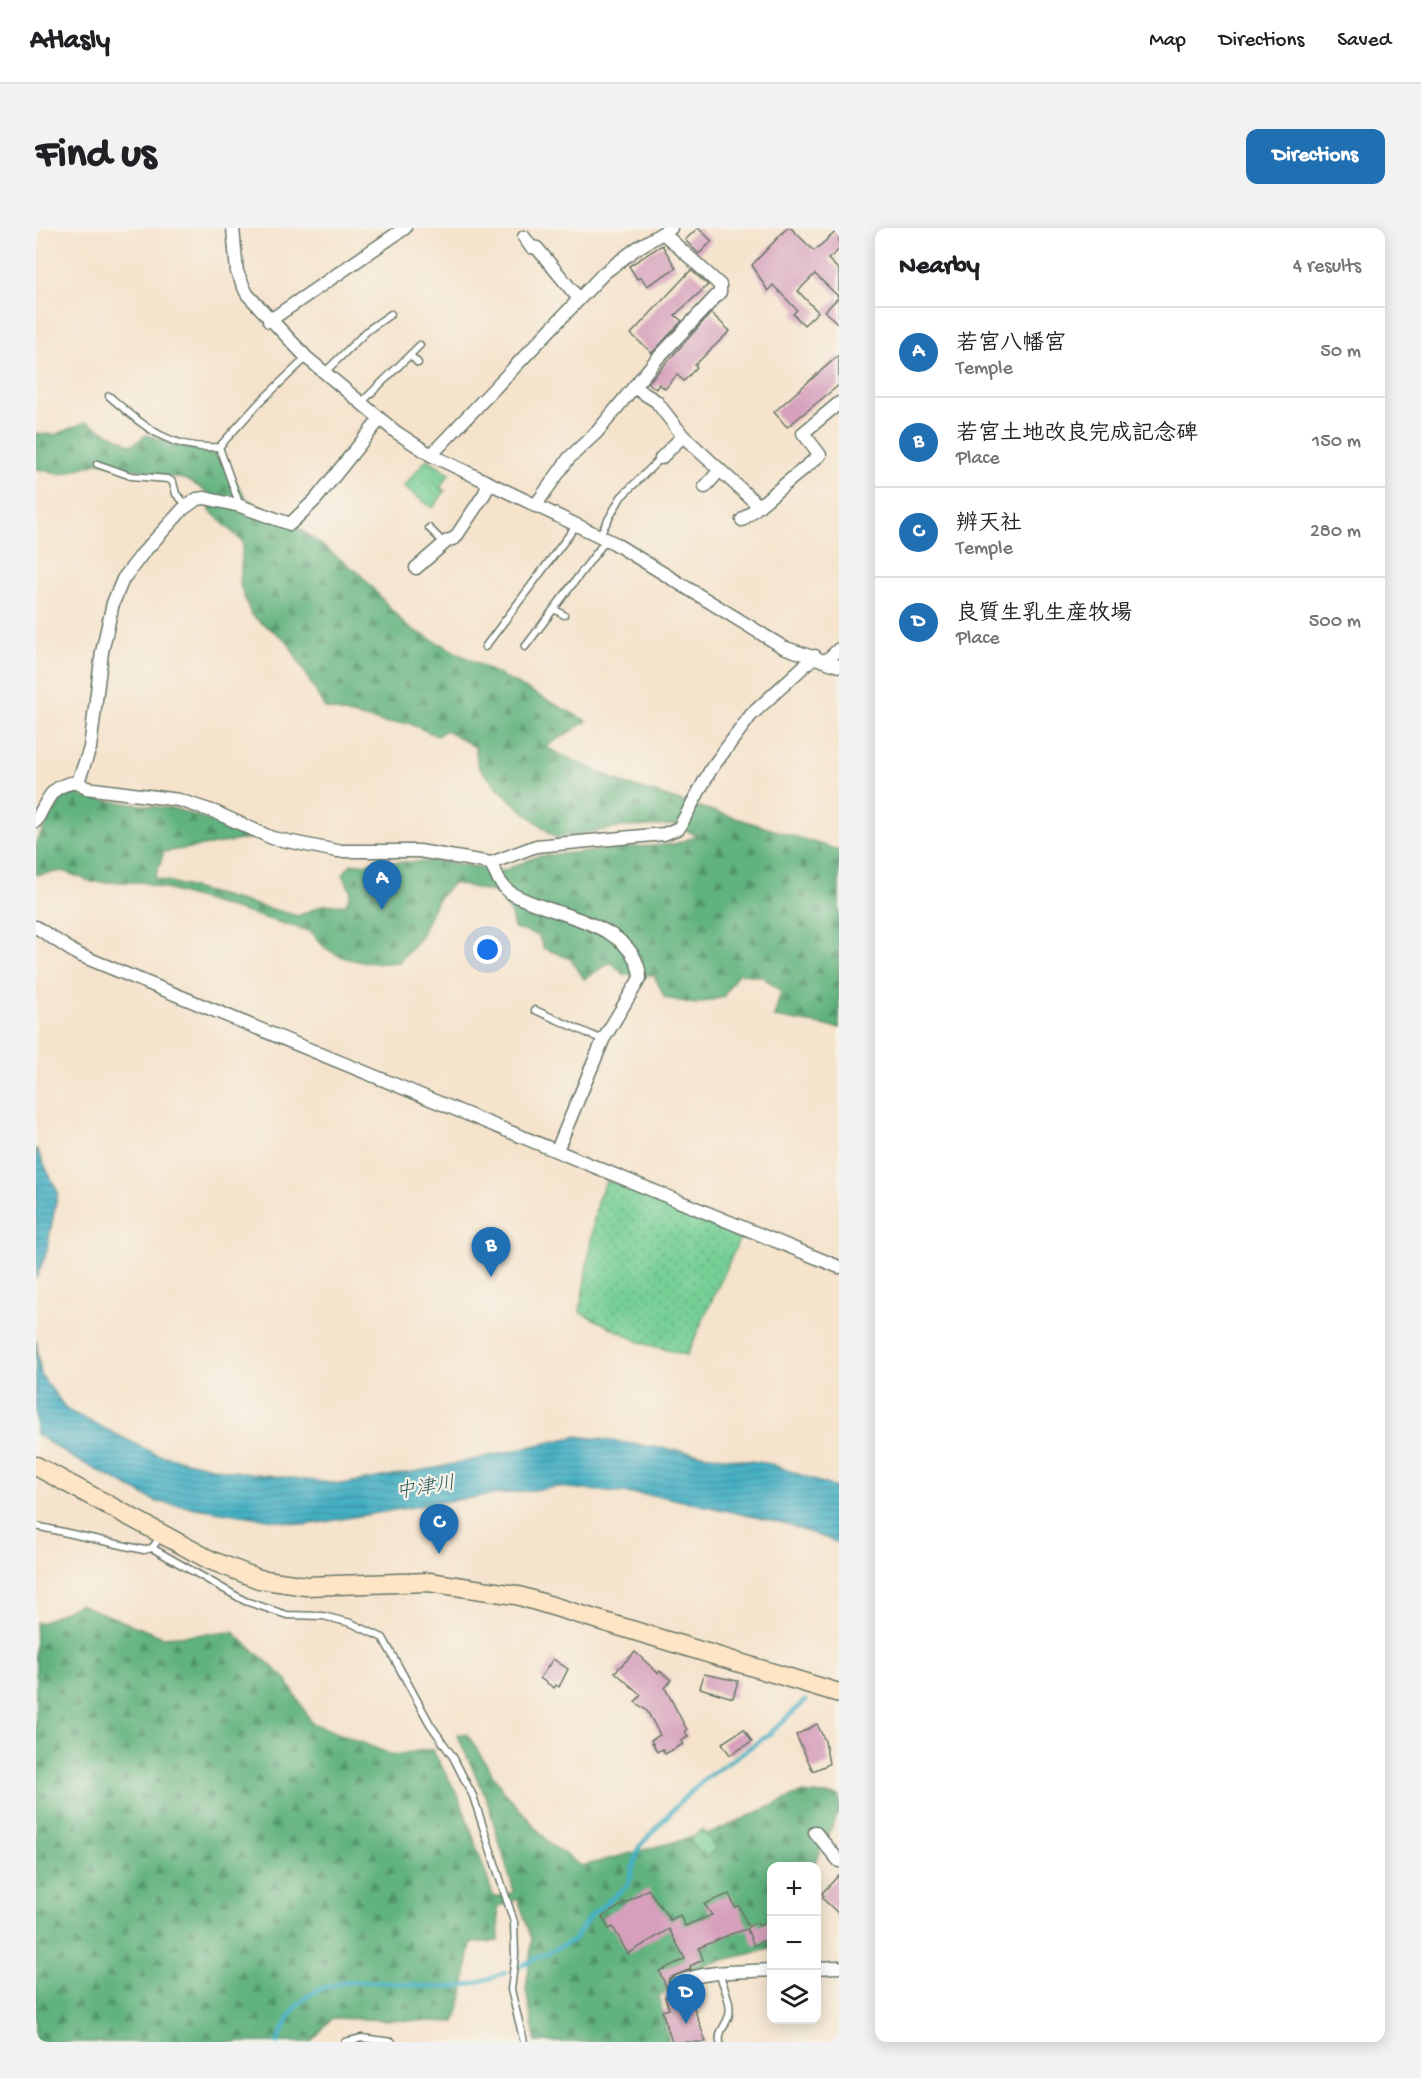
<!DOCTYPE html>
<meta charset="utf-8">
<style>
body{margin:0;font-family:"Gochi Hand","Klee One",sans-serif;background:#f2f2f2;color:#202124}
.controls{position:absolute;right:18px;bottom:18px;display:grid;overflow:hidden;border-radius:12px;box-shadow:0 3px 15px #0003}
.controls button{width:54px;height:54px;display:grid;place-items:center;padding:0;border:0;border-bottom:2px solid #e0e0e0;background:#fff;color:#202124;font:30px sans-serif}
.you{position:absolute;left:452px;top:722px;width:21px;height:21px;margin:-15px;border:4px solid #fff;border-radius:50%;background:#1a73e8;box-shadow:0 0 0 9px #1a73e833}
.badge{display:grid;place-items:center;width:39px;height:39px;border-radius:50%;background:#1f6fb2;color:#fff;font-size:20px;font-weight:700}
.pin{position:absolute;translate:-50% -50px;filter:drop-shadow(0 2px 3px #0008)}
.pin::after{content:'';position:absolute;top:32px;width:21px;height:18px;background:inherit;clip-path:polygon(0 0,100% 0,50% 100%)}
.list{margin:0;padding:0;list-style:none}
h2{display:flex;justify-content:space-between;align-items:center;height:78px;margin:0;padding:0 24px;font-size:26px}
h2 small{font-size:20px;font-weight:400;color:#757577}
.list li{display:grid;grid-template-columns:39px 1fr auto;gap:18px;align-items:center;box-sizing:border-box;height:90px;padding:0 24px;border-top:2px solid #e0e0e0}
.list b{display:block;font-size:22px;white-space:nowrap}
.list p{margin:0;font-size:20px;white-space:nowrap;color:#757577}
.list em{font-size:20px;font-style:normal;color:#757577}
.icon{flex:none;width:33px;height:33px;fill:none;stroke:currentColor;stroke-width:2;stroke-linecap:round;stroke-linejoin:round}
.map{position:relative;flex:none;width:803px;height:1814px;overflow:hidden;border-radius:12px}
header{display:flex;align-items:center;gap:36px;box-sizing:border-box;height:84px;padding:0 30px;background:#fff;border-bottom:2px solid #e0e0e0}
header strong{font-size:28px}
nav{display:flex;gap:33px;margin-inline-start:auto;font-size:21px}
.intro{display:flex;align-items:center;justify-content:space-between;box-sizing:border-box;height:144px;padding:0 36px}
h1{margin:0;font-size:42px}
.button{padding:15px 27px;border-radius:12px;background:#1f6fb2;color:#fff;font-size:21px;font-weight:700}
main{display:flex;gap:36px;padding:0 36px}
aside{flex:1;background:#fff;border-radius:12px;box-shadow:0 3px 15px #0003}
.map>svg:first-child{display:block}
.forest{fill:url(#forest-firs);stroke:#407859;stroke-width:1.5}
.cemetery{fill:url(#cemetery-stones);stroke:#4a8664;stroke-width:1.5}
.park{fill:url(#park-dots);stroke:#4a8664;stroke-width:1.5}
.water{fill:url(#water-rules);stroke:#32767c;stroke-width:1.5}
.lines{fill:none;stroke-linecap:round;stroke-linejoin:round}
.stream{stroke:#45b0c4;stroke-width:4.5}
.building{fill:#d6a0bc}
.lane-casing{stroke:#6a7769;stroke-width:9}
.street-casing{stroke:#6a7769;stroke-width:15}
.secondary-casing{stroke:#6a7769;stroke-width:21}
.lane{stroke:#fff;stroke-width:6}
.street{stroke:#fff;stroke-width:12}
.secondary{stroke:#fde5c5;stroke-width:18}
.labels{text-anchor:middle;stroke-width:4.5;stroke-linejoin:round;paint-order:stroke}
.water-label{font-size:20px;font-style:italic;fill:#285a58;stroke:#f7f3e8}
</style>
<header>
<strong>Atlasly</strong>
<nav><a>Map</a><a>Directions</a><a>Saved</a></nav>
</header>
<div class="intro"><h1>Find us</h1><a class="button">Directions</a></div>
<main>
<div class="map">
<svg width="803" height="1814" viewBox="0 0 803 1814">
<defs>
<pattern id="forest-firs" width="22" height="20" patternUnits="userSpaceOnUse" patternTransform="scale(1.5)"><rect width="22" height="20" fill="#60b27e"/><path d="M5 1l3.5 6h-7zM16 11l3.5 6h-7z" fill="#4f9268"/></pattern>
<pattern id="cemetery-stones" width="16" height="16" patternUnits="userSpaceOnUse" patternTransform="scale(1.5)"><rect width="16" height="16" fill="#76cf95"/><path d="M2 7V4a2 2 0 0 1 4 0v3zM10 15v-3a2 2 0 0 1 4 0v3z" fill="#60a97a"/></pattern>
<pattern id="park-dots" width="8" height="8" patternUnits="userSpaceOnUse" patternTransform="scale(1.5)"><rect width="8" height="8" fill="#76cf95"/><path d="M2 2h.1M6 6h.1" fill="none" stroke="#60a97a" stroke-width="1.8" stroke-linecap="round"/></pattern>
<pattern id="water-rules" width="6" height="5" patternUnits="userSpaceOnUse" patternTransform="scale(1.5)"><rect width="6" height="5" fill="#45b0c4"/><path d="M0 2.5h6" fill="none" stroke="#3990a0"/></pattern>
</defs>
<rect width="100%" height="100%" fill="#f7f3e8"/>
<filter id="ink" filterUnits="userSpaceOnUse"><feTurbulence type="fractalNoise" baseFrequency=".0167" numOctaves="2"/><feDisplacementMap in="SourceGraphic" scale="12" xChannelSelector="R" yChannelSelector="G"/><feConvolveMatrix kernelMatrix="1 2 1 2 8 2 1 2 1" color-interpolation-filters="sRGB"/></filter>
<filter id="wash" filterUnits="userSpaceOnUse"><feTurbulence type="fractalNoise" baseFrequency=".008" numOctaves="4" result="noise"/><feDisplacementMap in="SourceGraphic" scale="24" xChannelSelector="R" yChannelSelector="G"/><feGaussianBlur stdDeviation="1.35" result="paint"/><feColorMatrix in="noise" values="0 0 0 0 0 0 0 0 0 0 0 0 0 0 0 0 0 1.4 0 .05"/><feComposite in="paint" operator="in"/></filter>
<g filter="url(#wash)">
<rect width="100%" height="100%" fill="#f5e3cc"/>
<g class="forest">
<path d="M 50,194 L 96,217 L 110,207 L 182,228 L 211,271 L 265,302 L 323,345 L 370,398 L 551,493 L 509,519 L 586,555 L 803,622 L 803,800 L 738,789 L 745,764 L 727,749 L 702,745 L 687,769 L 659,776 L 629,770 L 618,747 L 588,747 L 575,734 L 548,751 L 535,731 L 507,720 L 503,708 L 478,700 L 475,686 L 461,665 L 417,655 L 401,672 L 385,708 L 363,734 C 332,737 293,734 276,704 L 106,654 L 56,654 L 27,643 L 0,647 L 0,613 L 30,565 L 41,564 L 49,570 L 140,581 L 204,603 L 212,611 L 128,624 L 119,650 L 262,688 L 287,677 L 310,676 L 315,664 L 307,646 L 315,636 L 404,633 L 467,643 L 502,628 L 638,616 L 662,608 L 639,597 L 587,599 L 520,610 L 474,572 L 442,539 L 439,519 L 410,502 L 401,508 L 372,495 L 348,495 L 289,480 L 251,413 L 215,387 L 204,357 L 207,314 L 174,283 L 174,266 L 152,252 L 64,234 L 26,246 L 0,241 L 0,205 L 19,207 Z"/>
<path d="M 43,1376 L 127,1409 L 197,1404 L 249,1450 L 276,1495 L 357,1527 L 396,1521 L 424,1571 L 458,1670 L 478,1664 L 451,1572 L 421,1506 L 431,1506 L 466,1561 L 515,1617 L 546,1638 L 680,1603 L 764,1565 L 803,1568 L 803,1584 L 777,1638 L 736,1638 L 735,1721 L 670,1736 L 623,1768 L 633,1814 L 500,1814 L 490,1763 L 496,1711 L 482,1671 L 462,1679 L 463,1713 L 435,1715 L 426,1772 L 419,1794 L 296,1790 L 275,1814 L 0,1814 L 0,1394 L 4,1395 Z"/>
</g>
<path class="cemetery" d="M 666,1601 L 681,1620 L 669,1630 L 653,1612 Z"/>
<g class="park">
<path d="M 391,231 L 414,245 L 404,259 L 409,263 L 397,280 L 367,259 Z"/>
<path d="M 571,952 L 705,1008 L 651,1127 L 606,1115 L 544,1084 L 561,973 Z"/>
</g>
<g class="water">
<path d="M 0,920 L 22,964 L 10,1026 L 0,1051 Z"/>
<path d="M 0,1112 L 5,1147 L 31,1182 L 120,1226 L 189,1242 L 305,1256 L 400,1240 L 542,1208 L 735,1236 L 803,1261 L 803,1315 L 750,1296 L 629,1269 L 521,1259 L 424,1271 L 270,1297 L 121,1274 L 34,1228 L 0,1206 Z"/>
</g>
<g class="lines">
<g class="stream">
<path d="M 484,1738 L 538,1712 L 553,1689 L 592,1657 L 603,1619 L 645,1573 L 670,1550 L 732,1507 L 769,1473"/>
<path d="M 241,1814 C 248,1802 252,1788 261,1778 C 298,1737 366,1760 413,1759 C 431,1759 454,1751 470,1744"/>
</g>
</g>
<g id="blocks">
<g class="building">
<path d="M 662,0 L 676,13 L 663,26 L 649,12 Z"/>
<path d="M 751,0 L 755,0 L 778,23 L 803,1 L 803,22 L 792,31 L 803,42 L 803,69 L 779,46 L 762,63 L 782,84 L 768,97 L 757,86 L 761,82 L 737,57 L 732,63 L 716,37 Z"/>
<path d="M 626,17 L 640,40 L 611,58 L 605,49 L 601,51 L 593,38 Z"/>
<path d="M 655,42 L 672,57 L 639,87 L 646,93 L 616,125 L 595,106 Z"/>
<path d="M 803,69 L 803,97 L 789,83 Z"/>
<path d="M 675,85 L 694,103 L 659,137 L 661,139 L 648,153 L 641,147 L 629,161 L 623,156 L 620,161 L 612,155 Z"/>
<path d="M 803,127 L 803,157 L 751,199 L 738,184 Z"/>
<path d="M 599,1424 L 622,1445 L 624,1443 L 635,1452 L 629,1460 L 651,1502 L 649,1503 L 652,1509 L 645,1513 L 647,1516 L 629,1526 L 626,1521 L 621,1524 L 615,1512 L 624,1507 L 611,1483 L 599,1474 L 605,1467 L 579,1444 Z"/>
<path d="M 517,1431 L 532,1441 L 523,1459 L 520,1457 L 518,1460 L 504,1450 Z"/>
<path d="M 668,1446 L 702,1453 L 697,1470 L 664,1460 Z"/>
<path d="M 781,1496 L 789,1513 L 793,1536 L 777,1543 L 760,1507 Z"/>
<path d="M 708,1501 L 716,1514 L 694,1527 L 686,1515 Z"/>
<path d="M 803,1647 L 803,1686 L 786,1670 L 788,1668 L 786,1665 Z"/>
<path d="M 612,1661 L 634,1692 L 644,1687 L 649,1698 L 676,1687 L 668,1676 L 693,1666 L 699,1679 L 703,1678 L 712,1699 L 721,1694 L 723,1698 L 735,1692 L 735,1709 L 718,1718 L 711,1701 L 695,1706 L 663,1720 L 667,1732 L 654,1738 L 655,1741 L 633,1750 L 632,1757 L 635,1762 L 651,1760 L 670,1814 L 636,1814 L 626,1783 L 633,1781 L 629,1769 L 634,1767 L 623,1743 L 649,1731 L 633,1701 L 592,1726 L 577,1699 L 573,1701 L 566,1689 Z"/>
</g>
</g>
</g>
<g filter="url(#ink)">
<use href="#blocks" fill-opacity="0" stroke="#6a7769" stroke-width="1.5"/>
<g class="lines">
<g class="lane-casing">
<g id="lane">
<path d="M 374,127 L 382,135"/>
<path d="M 289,144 L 332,102 L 355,86"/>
<path d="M 73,168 C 109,199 133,222 183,219 L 222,176 L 270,130"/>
<path d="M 325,175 L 384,117"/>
<path d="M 183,219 L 204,278"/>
<path d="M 61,236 L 95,248 L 132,251 L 137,254 L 140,266 L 152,278"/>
<path d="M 393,300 L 408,315"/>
<path d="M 563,308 L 585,269 L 625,230"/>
<path d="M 518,381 L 528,387"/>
<path d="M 449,419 L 539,299"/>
<path d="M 489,419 L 570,312"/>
<path d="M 499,782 L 567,812"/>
<path d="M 0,1298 L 108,1322 L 116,1320 L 125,1308"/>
<path d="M 116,1320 L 209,1373 L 251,1387 L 287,1388 L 315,1395 L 347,1410 L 394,1496 L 417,1529 L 437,1568 L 478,1694 L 479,1728 L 475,1762 L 488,1814"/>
<path d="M 683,1745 C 687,1757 696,1775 693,1787 C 690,1798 682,1803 684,1814"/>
<path d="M 309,1814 L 326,1810 L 356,1814"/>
</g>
</g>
<g class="street-casing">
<g id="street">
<path d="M 197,0 L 201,44 L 211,66 L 270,129 L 360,204 L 395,227 L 578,315 L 747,419 L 803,438"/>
<path d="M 488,9 L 495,19 L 501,20 L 543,71"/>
<path d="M 233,93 L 369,0"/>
<path d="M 599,160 L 620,173 L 647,208 L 723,278 L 784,227 L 767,205 L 803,175"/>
<path d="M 395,227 L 568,45 L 601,20 L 635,0"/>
<path d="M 625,230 L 647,208"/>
<path d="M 669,259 L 684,242"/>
<path d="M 499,278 L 533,230 L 561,204 L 620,132 L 684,64 L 684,57 L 627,5"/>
<path d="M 706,292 L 723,278"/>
<path d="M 380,340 L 411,313 L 419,310 L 449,265 L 452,255"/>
<path d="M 791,432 L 803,421"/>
<path d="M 42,554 L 50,560 L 143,572 L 179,584 L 236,610 L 301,623 L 383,623 L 455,635 L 500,618 L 628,606 L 643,600 L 675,541 L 715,487 L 779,428"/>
<path d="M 0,593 C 13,570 14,557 42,554 L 54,520 L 66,424 L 77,375 L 87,351 L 107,325 L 147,281 L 161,271 L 169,270 L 204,278 L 254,296 L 280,271 L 344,191"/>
<path d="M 455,635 C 459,646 465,658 475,665 C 511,688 601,693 604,750 L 567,812 L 521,922"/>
<path d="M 0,699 L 41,726 L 803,1039"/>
<path d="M 779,1604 L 803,1633"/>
<path d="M 780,1740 L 803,1739"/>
<path d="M 640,1755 C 670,1742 704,1744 736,1742"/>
</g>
</g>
<g class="secondary-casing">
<path id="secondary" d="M 0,1238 L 174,1332 L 223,1351 L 270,1358 L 393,1354 L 480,1367 L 803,1465"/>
</g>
<use href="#lane" class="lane"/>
<use href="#street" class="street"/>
<use href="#secondary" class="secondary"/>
</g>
</g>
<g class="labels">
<g class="water-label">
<text transform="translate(389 1258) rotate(-9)" y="7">中津川</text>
</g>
</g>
</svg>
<div class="controls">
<button>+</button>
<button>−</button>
<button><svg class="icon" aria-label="layers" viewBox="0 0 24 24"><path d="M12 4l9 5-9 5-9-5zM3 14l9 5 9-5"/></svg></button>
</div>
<div class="you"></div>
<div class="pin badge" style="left:346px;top:682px">A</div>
<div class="pin badge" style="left:455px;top:1049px">B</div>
<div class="pin badge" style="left:403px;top:1326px">C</div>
<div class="pin badge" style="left:650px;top:1796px">D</div>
</div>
<aside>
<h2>Nearby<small>4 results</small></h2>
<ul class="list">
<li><span class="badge">A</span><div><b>若宮八幡宮</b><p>Temple</p></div><em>50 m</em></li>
<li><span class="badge">B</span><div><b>若宮土地改良完成記念碑</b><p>Place</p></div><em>150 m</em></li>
<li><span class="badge">C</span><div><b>辨天社</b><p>Temple</p></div><em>280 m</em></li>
<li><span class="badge">D</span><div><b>良質生乳生産牧場</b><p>Place</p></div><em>500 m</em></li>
</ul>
</aside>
</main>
